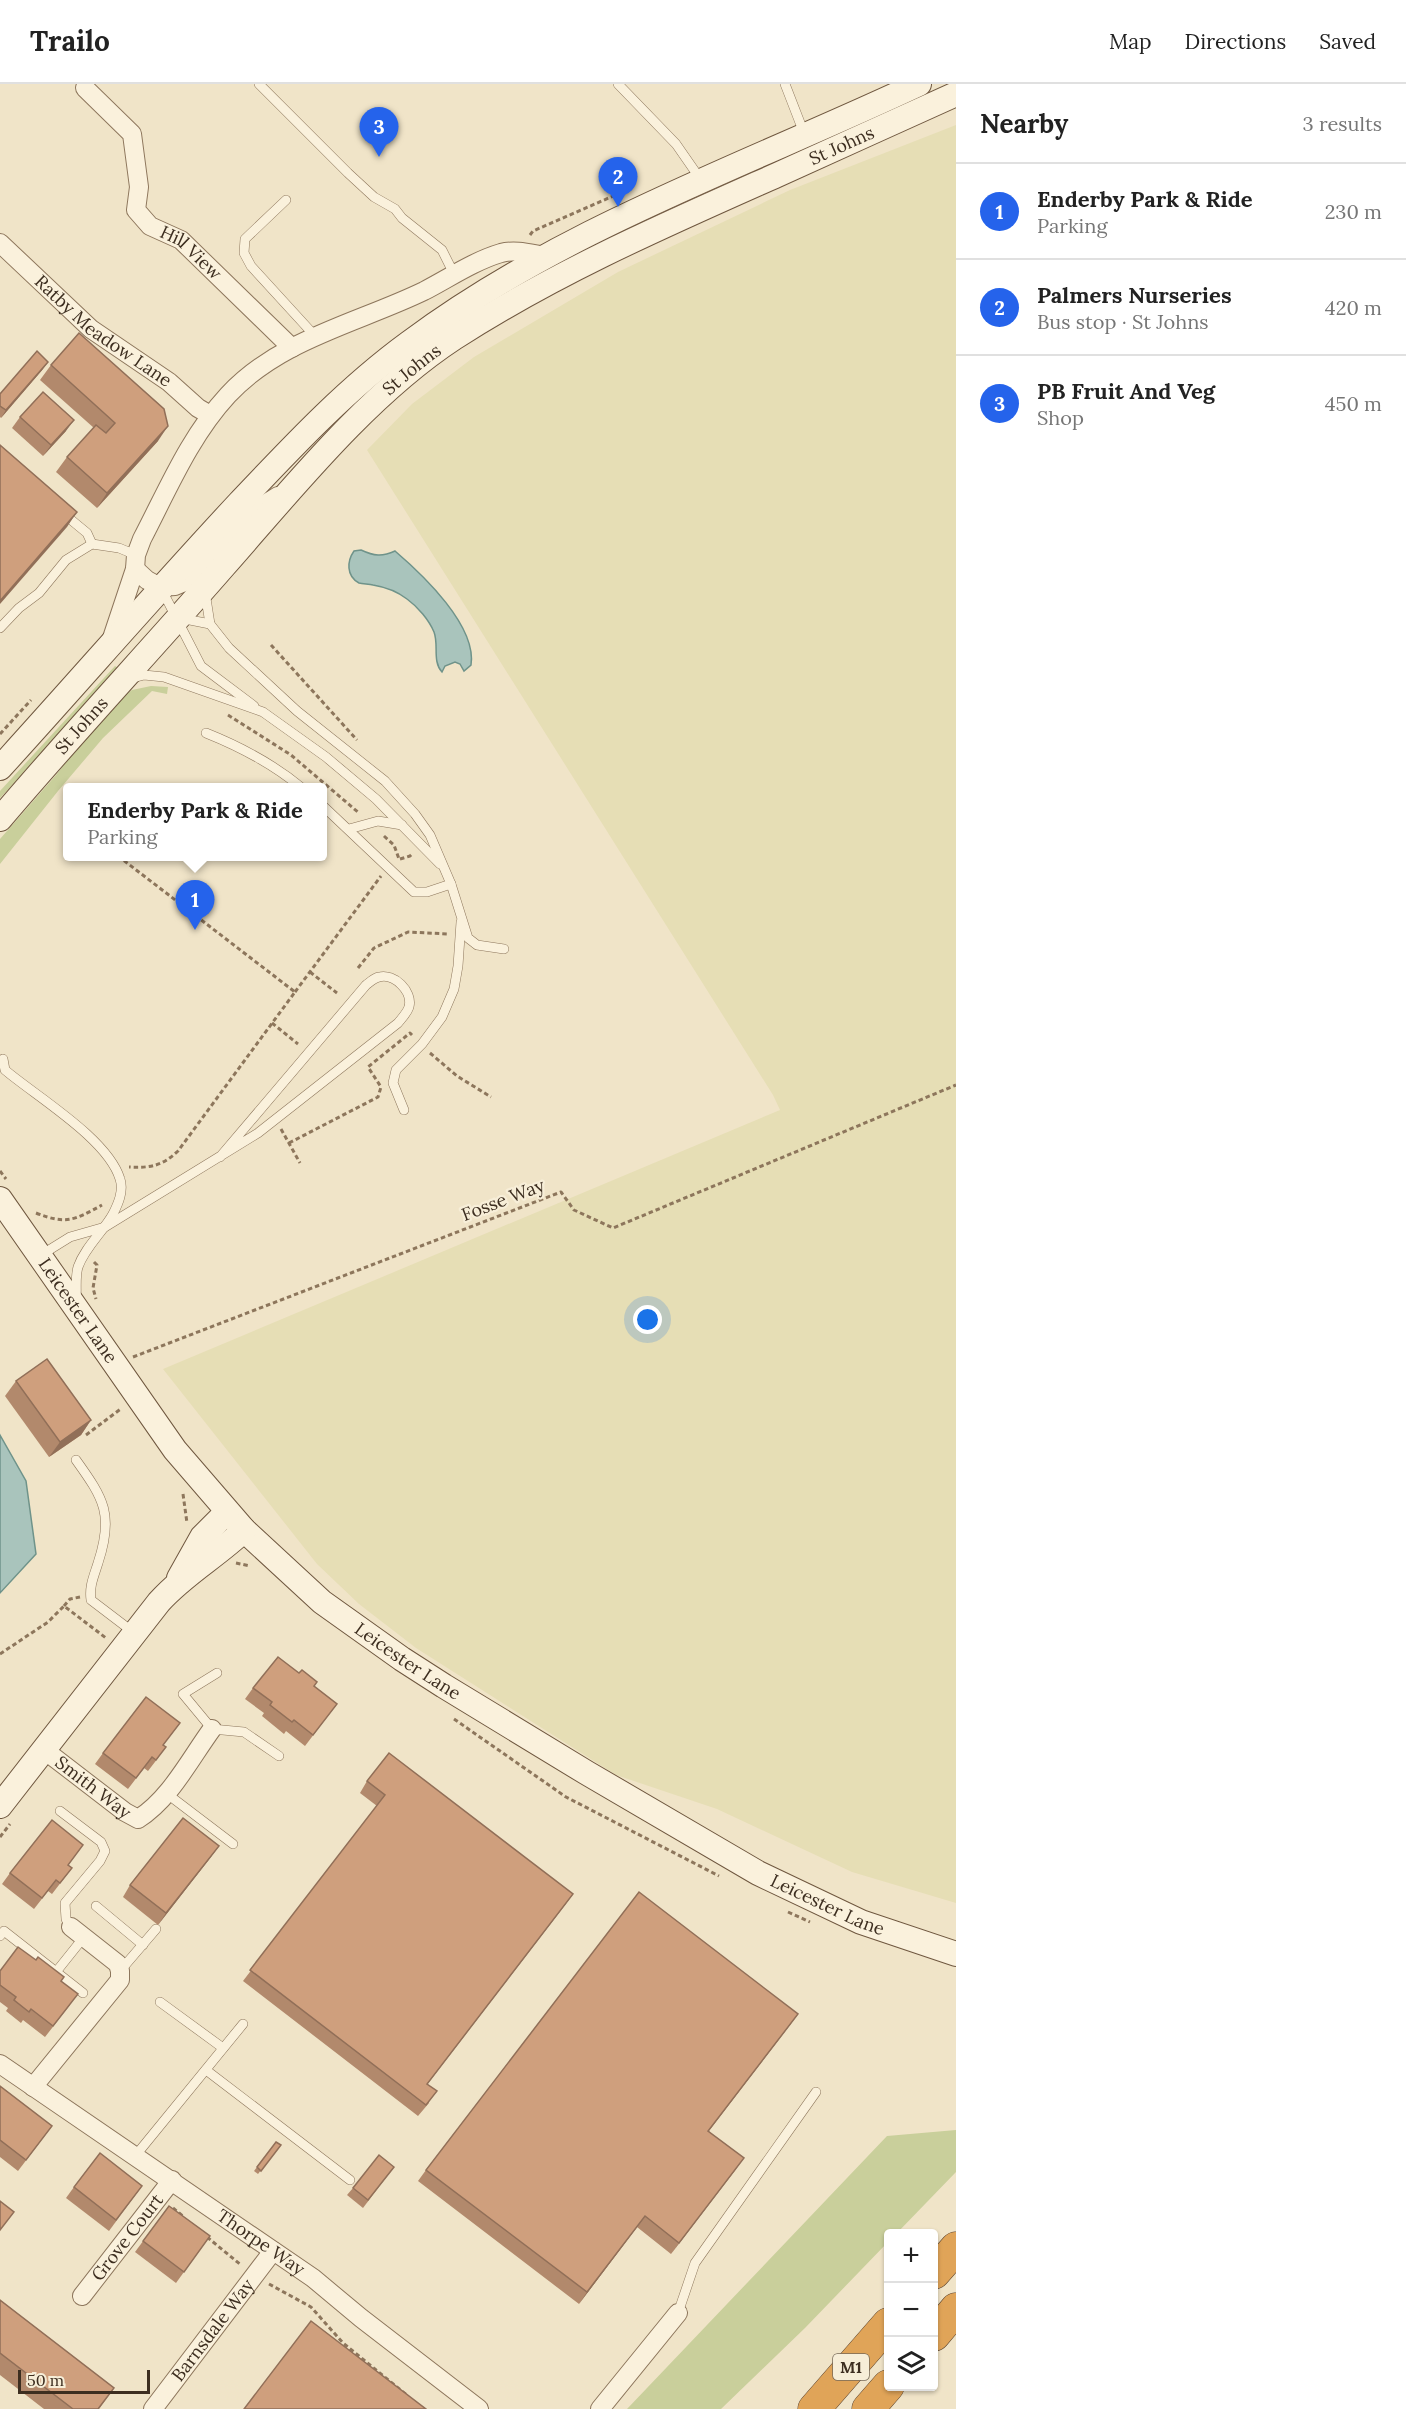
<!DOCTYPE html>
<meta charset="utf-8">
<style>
body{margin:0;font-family:Lora,serif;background:#f2f2f2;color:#222}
.controls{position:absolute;right:18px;bottom:18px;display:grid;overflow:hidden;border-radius:6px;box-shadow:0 2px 4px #0004}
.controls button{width:54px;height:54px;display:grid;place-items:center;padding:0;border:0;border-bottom:2px solid #e0e0e0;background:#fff;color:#222;font:30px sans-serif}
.scale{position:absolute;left:18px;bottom:15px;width:132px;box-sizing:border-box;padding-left:6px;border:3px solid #3d2e20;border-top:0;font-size:16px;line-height:21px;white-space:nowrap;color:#3d2e20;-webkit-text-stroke:4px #f7eed8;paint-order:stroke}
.you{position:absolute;left:648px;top:1236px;width:21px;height:21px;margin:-15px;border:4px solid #fff;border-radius:50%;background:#1a73e8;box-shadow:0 0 0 9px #1a73e833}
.badge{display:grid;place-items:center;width:39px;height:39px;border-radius:50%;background:#2563eb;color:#fff;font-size:20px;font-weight:700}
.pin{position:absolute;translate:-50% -50px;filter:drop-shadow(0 2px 3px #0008)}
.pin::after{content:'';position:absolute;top:32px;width:21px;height:18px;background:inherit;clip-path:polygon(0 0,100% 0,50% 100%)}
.popup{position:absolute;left:63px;top:699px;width:264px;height:78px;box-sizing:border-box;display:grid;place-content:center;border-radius:6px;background:#fff;filter:drop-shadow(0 2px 4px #0005);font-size:20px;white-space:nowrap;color:#767676}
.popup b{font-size:22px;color:#222}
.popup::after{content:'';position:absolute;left:50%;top:100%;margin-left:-12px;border:12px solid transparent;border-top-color:#fff}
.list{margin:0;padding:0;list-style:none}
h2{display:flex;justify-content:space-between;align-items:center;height:78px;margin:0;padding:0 24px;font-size:26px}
h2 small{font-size:20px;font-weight:400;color:#767676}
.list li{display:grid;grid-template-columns:39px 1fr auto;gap:18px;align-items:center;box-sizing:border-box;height:96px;padding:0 24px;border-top:2px solid #e0e0e0}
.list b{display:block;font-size:22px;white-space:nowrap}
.list p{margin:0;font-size:20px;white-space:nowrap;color:#767676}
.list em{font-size:20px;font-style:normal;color:#767676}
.icon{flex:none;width:33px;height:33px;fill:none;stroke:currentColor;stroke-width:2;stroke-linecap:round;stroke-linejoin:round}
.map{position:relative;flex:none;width:956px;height:2325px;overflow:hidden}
header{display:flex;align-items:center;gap:36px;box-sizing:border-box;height:84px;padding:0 30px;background:#fff;border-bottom:2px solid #e0e0e0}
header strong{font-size:28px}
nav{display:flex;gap:33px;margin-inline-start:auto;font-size:21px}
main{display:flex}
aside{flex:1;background:#fff}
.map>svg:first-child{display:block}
.farmland{fill:#e6deb5}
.green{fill:#c9cf9b}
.water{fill:#a9c4bc;stroke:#6f938a;stroke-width:1.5}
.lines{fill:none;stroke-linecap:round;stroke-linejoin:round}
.lane-casing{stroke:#8d765c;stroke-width:10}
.street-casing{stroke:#8d765c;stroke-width:20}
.secondary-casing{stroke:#6f573f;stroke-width:26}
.highway-casing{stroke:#5b4430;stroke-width:33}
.path{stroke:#8d765c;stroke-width:3;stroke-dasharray:4.5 3;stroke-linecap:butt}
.lane{stroke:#faf1dc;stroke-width:9}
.street{stroke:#faf1dc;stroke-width:18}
.secondary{stroke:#faf1dc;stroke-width:24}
.highway{stroke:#e0a458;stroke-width:32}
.wall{fill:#b2896c}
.shaded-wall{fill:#916f58}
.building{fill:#cf9f7d;stroke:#916f58;stroke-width:1.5}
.labels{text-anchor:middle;stroke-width:4.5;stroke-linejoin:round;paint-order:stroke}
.shield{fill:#f7eed8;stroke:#756857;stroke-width:1.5}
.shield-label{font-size:16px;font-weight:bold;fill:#3d2e20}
.street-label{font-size:18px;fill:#3d2e20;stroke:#f7eed8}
</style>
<header>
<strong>Trailo</strong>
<nav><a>Map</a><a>Directions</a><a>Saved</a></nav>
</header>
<main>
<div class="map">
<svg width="956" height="2325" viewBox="0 0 956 2325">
<rect width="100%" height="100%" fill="#f0e4c8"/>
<path class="farmland" d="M 956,41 L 956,1819 L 852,1788 L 717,1725 L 616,1691 L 416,1564 L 359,1520 L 317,1480 L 163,1285 L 780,1026 L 773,1011 L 367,366 L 412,320 L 474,273 L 618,188 L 790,106 Z"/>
<g class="green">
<path d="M 115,582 L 121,586 L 0,714 L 0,707 Z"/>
<path d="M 151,602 L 168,603 L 167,610 L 152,607 L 103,654 L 58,707 L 0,780 L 0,755 L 56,691 L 86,652 L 122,613 L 132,606 Z"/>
<path d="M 956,2046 L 956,2088 L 897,2149 L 888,2150 L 888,2158 L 805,2244 L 721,2325 L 627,2325 L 887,2052 Z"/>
</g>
<g class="water">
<path d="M 361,466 C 374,472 382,473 395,467 C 423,491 477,542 471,581 L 464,587 L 460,580 L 455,578 L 445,582 L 442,588 C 432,577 439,561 434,548 C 429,536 418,523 407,515 C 398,508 385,503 373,501 C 369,500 363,500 359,499 C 346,492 347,477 354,467 Z"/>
<path d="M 0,1351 L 26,1397 L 36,1470 L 0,1509 Z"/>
</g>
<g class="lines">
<g class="lane-casing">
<g id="lane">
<path d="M 259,0 L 348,89 L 374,113 L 395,125 L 402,134 L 442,166 L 454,190"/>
<path d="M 618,0 L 676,60 L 701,96"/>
<path d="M 785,0 L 804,49"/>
<path d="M 286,116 L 245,155 L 244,169 L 251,182 L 315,252"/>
<path d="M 64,430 L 87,449 L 92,460"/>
<path d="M 162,506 L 201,582 L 254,622"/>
<path d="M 205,508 L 210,540 L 229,564 L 297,627 L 385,697 L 415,730 L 430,751 L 451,800 L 468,854 L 477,861 L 504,865"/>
<path d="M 180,534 L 210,540"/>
<path d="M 0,544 L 19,524 L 39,509 L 66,476 L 92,460 L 119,464 L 136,471"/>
<path d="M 133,594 L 144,591 L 164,593 L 263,628 L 326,673 L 376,715 L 440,780"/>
<path d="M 206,649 C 241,663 272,679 302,704"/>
<path d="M 322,721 L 414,808 L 427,808 L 451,800"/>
<path d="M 349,745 L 378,737 L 402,741"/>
<path d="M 3,975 L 5,986 C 37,1013 108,1055 120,1095 C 124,1107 118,1120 113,1130 C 103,1148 85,1163 78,1183 C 75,1193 77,1205 76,1215"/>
<path d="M 404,1026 L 393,999 L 396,986 L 422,960 L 442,933 L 454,905 L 458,882 L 461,838"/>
<path d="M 41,1171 L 70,1153 L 105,1143 L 258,1049 L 398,939 C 402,934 407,929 409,923 C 413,907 394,889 379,893 C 374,894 370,898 366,901 L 220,1073"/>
<path d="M 76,1376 C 104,1415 114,1431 98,1479 C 94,1492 89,1502 91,1516 L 133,1548"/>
<path d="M 217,1589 L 183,1610 L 212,1645 L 244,1648 L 279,1672"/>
<path d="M 166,1709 L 233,1760"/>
<path d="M 60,1727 L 101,1758 L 105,1767 L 100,1777 L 65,1819 L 66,1835 L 71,1843"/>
<path d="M 96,1822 L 143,1861"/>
<path d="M 0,1852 L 4,1847 L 83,1909"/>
<path d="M 120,1887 L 156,1845"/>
<path d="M 56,1888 L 84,1853"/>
<path d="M 160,1918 L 223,1964"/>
<path d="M 206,1986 L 350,2096"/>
<path d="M 136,2071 L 243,1940"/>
<path d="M 678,2229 L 695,2179 L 816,2008"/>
</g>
</g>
<g class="street-casing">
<g id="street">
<path id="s1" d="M 85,4 L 132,50 L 139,103 L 136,126 L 150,142 L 181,156 L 292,264"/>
<path id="s2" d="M 0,159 L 91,245 L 169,298 L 198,324 L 210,331"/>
<path d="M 135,485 L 147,496 L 160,503 L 175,502 L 192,495 L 257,425 L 278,412"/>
<path d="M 112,554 L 135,485 L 136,471 L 142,455 C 168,405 190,352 228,311 C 280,255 358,239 424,207 C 449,194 474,177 501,169 C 516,165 532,170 546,172"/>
<path id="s3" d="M 43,1665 L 125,1728 L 138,1735 C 170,1715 190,1675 212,1645"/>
<path id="s4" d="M 0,1980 L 313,2194 L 361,2234 L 479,2325"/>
<path d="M 33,2003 L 120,1896 L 120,1887 L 118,1880 L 71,1843"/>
<path id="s5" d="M 82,2212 L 172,2096"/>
<path id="s6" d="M 153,2325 L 273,2167"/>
<path d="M 600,2325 L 678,2229"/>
</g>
</g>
<g class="secondary-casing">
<g id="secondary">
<path d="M 0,684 C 80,596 158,506 239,419 C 292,363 346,305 409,259 C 563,144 747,81 919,0"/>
<path id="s7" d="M 0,735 C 73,649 150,567 224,482 C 292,405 367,311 454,254 C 556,188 667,140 777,91 C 837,64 896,37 956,10"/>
<path id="s8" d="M 0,1115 L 175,1366 L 244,1446 L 322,1518 L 402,1575 L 444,1602 L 587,1689 L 758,1789 L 861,1838 L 956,1870"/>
<path d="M 179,1494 L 202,1453 L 227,1428"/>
<path d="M 0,1722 L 159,1518 C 184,1490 217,1472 244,1446"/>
</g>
</g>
<g class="highway-casing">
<g id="highway">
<path d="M 934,2189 L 956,2164"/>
<path d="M 934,2251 L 956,2225"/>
<path d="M 814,2325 L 888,2240"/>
<path d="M 868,2325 L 888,2302"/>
</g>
</g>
<g class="path">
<path d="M 530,151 L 533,147 L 627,106"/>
<path d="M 271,561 L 357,656"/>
<path d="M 228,631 L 291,671 L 359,729"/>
<path d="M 0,650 L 31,616"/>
<path d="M 384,752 L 394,761 L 399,775"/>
<path d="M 118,772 L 295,908 L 178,1067 C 162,1082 151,1084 129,1083"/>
<path d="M 400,775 L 410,772 L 413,769"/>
<path d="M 358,884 L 374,864 L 408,848 L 449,850"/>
<path d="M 310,888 L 337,909"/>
<path d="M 295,908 L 381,792"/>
<path d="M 272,939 L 298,960"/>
<path d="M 430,969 L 457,992 L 491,1013"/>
<path d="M 281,1045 L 300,1079"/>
<path d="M 289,1059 L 378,1013 L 381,1003 L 368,983 L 410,949 L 412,951"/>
<path d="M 0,1087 L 6,1095"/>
<path d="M 36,1129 C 66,1141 75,1136 102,1121"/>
<path d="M 94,1178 L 97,1181 L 93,1204 L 96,1215"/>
<path d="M 133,1273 L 561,1108 L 574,1126 L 613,1144 L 956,1001"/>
<path d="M 86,1351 L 122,1324"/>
<path d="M 183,1410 L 187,1439"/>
<path d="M 236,1479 L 250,1482"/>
<path d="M 64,1522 L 70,1515 L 80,1513"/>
<path d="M 0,1570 L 48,1538 L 64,1522 L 106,1554"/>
<path d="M 454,1635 L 566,1713 L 719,1792"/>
<path d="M 0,1753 L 10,1740"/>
<path d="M 788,1828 L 810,1838"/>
<path d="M 173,2124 L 184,2133"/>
<path d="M 207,2153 L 241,2181"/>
<path d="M 269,2200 L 311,2223 L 343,2259 L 408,2312"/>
</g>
<use href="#lane" class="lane"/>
<use href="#street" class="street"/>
<use href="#secondary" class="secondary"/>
<use href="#highway" class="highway"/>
</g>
<g class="wall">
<path d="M 51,281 L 158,357 L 97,424 L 56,388 L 67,373 L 94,344 L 40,296 Z"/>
<path d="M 43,285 L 1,334 L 0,333 L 0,310 Z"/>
<path d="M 20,333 L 66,347 L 43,372 L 12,344 Z"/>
<path d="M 16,1297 L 91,1336 L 81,1351 L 49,1373 L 5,1312 Z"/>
<path d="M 314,1602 L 337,1620 L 305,1662 L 286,1647 L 284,1650 L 262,1632 L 264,1629 L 245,1615 L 253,1604 Z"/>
<path d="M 180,1639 L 163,1661 L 158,1674 L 148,1687 L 144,1684 L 128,1705 L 95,1680 L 103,1669 Z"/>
<path d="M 367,1697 L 573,1810 L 427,2000 L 429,2019 L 418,2032 L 243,1897 L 377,1722 L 360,1709 Z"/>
<path d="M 219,1762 L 158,1841 L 123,1813 L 130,1801 Z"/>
<path d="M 75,1772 L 68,1781 L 72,1784 L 52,1810 L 48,1807 L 34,1825 L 2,1800 L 10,1789 Z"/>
<path d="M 36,1876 L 61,1897 L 70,1921 L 45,1953 L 23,1936 L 21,1939 L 6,1927 L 8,1924 L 0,1918 L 0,1887 Z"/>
<path d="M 798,1930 L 709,2047 L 736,2085 L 671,2170 L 637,2143 L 579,2220 L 418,2097 L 426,2086 Z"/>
<path d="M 0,2002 L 52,2042 L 18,2087 L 0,2073 Z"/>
<path d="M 276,2058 L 281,2061 L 258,2090 L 254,2087 Z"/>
<path d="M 394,2083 L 363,2124 L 347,2111 L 353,2104 Z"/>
<path d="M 142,2102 L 109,2147 L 66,2114 L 74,2103 Z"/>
<path d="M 169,2122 L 210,2152 L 176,2199 L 135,2168 Z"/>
<path d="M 0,2216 L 114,2304 L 99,2325 L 44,2325 L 0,2291 Z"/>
</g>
<g class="shaded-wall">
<path d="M 48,278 L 43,285 L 1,334 L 6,326 Z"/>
<path d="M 74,336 L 66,347 L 43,372 L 51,361 Z"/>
<path d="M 168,342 L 158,357 L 97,424 L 107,409 Z"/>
<path d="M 77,428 L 67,443 L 0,520 L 0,517 Z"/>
<path d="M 91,1336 L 81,1351 L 49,1373 L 60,1358 Z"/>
<path d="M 219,1762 L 211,1773 L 158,1841 L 166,1829 Z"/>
<path d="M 573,1810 L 565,1821 L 419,2011 L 427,2000 Z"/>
<path d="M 798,1930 L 790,1941 L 700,2058 L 708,2047 Z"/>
<path d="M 744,2074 L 736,2085 L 671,2170 L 679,2159 Z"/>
<path d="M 645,2132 L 637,2143 L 579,2220 L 587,2208 Z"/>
</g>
<g class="building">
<path d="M 79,249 L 164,325 L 168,342 L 107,409 L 67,373 L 96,341 L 106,349 L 115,339 L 51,281 Z"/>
<path d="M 37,267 L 48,278 L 6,326 L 0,322 L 0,310 Z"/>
<path d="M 43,308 L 74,336 L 51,361 L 20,333 Z"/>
<path d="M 0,361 L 77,428 L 0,517 Z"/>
<path d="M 47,1275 L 91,1336 L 60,1358 L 16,1297 Z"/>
<path d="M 278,1573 L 299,1589 L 302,1586 L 317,1598 L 314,1602 L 337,1620 L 313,1651 L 294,1636 L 292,1638 L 270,1621 L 272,1618 L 253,1604 Z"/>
<path d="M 146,1613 L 180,1639 L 163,1661 L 166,1663 L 156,1676 L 152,1673 L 136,1694 L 103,1669 Z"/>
<path d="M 389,1669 L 573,1810 L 427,2000 L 437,2007 L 426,2021 L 250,1886 L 385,1711 L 367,1697 Z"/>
<path d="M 183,1734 L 219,1762 L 166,1829 L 130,1801 Z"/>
<path d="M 52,1736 L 83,1761 L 68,1781 L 72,1784 L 60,1799 L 56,1796 L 42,1814 L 10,1789 Z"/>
<path d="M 639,1808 L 798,1930 L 708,2047 L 744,2074 L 679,2159 L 645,2132 L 587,2208 L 426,2086 Z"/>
<path d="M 18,1863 L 36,1876 L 38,1873 L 64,1893 L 61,1897 L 78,1910 L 53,1942 L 31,1925 L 29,1928 L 14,1916 L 16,1913 L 0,1901 L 0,1887 Z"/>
<path d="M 0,2002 L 52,2042 L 26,2076 L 0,2056 Z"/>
<path d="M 276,2058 L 281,2061 L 261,2087 L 257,2083 Z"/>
<path d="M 100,2069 L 142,2102 L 116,2136 L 74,2103 Z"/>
<path d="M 379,2071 L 394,2083 L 368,2116 L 353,2104 Z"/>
<path d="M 0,2117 L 14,2128 L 0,2146 Z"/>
<path d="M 169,2122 L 210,2152 L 184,2188 L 143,2157 Z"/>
<path d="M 0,2216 L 114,2304 L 98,2325 L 73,2325 L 0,2269 Z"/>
<path d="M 311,2237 L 426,2325 L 244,2325 Z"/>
</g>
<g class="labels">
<rect class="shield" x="833" y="2270" width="36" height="26" rx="4.5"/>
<g class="shield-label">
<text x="851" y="2289">M1</text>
</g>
<g class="street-label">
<text dy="6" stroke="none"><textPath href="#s7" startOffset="1096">St Johns</textPath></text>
<text dy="6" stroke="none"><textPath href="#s1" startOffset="213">Hill View</textPath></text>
<text dy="6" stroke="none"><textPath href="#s2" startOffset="136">Ratby Meadow Lane</textPath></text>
<text dy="6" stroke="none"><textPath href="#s7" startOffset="610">St Johns</textPath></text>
<text dy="6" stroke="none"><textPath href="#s7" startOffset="124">St Johns</textPath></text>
<text transform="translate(503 1116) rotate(-21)" y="6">Fosse Way</text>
<text dy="6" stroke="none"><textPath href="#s8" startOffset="136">Leicester Lane</textPath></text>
<text dy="6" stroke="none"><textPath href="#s8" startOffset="622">Leicester Lane</textPath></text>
<text dy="6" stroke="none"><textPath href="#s3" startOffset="63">Smith Way</textPath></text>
<text dy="6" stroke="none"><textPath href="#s8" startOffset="1108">Leicester Lane</textPath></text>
<text dy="6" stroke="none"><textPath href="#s5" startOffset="74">Grove Court</textPath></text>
<text dy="6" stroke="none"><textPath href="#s4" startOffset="316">Thorpe Way</textPath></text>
<text dy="6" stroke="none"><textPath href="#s6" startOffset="99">Barnsdale Way</textPath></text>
</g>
</g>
</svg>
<div class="controls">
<button>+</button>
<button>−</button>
<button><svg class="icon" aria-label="layers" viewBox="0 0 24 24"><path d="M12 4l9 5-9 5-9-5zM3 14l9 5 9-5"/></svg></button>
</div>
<div class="scale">50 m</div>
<div class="you"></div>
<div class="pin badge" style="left:195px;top:846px">1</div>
<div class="popup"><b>Enderby Park &amp; Ride</b>Parking</div>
<div class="pin badge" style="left:618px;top:123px">2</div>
<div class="pin badge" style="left:379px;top:73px">3</div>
</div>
<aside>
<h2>Nearby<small>3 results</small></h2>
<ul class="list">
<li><span class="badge">1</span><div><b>Enderby Park &amp; Ride</b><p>Parking</p></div><em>230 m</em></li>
<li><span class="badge">2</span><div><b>Palmers Nurseries</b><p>Bus stop · St Johns</p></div><em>420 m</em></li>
<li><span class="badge">3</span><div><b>PB Fruit And Veg</b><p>Shop</p></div><em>450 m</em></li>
</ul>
</aside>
</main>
